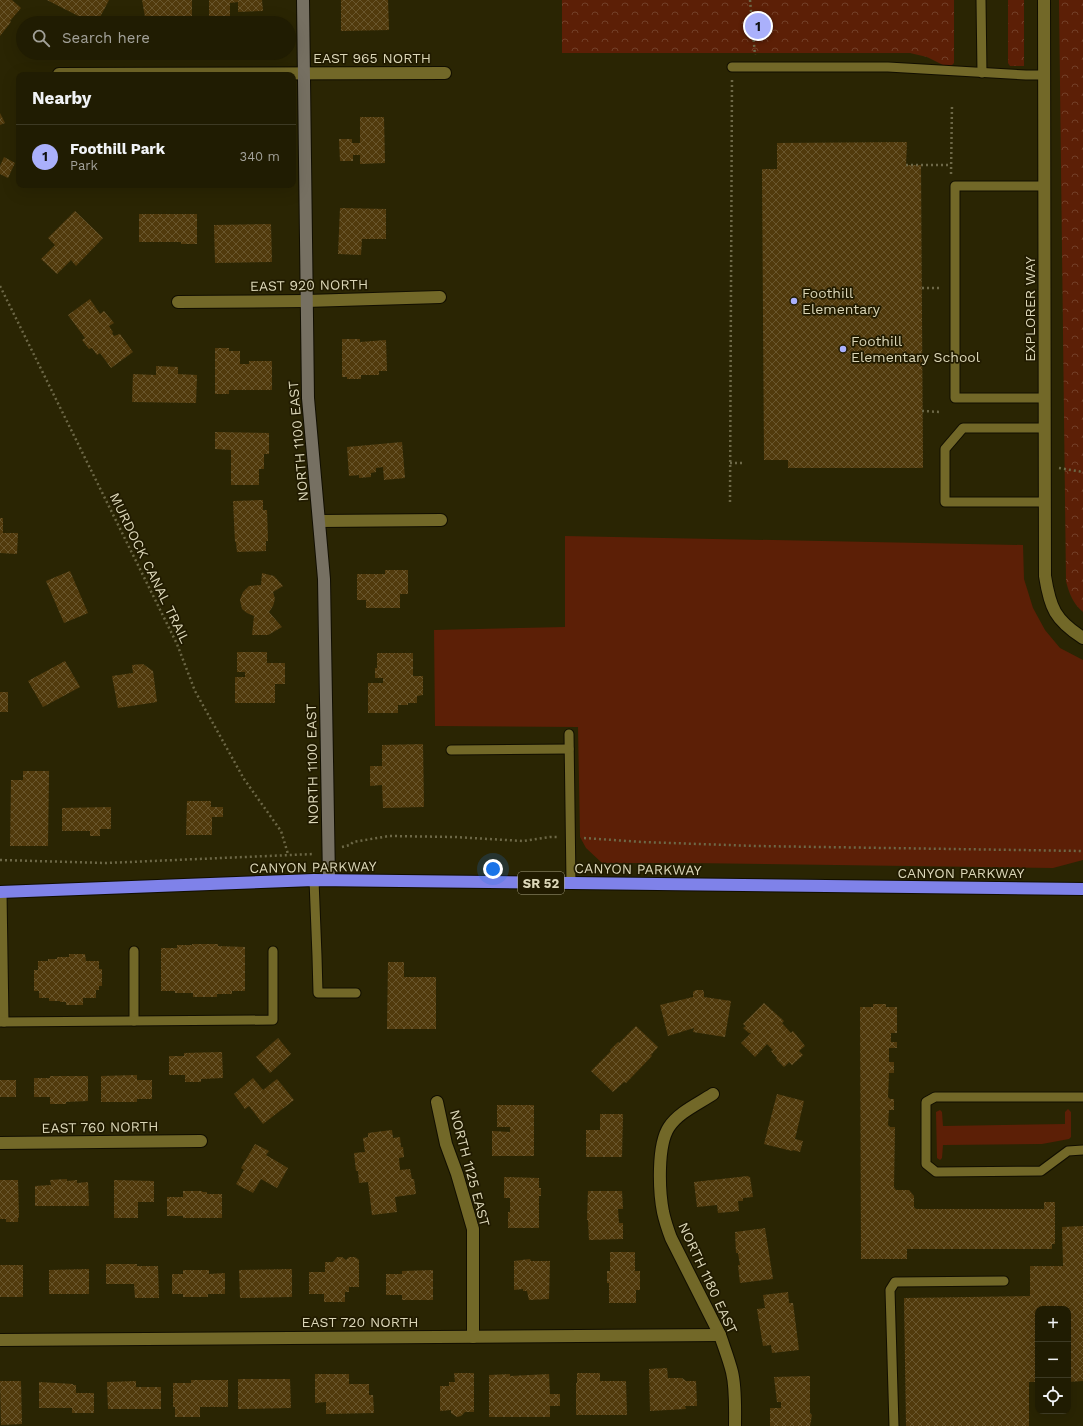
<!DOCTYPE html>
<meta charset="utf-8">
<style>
body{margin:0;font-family:"Work Sans",sans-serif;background:#2d2911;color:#f1f3f6}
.controls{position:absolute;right:12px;bottom:12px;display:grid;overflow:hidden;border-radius:8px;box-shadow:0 4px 16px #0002}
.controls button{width:36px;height:36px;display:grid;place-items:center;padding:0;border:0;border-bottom:1px solid #3d3a24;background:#201c02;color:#f1f3f6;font:20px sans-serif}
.you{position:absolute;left:493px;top:869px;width:14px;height:14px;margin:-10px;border:3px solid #fff;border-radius:50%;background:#1a73e8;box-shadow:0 0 0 6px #1a73e833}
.badge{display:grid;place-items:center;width:26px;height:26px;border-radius:50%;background:#aab0fb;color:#111;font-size:13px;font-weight:700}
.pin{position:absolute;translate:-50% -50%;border:2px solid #fff;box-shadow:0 1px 4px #0006}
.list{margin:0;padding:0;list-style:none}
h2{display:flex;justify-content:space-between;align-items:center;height:52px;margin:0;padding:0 16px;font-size:17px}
h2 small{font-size:13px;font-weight:400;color:#a2a199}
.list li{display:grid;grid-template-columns:26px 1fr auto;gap:12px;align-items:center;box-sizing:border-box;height:64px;padding:0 16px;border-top:1px solid #3d3a24}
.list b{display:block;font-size:15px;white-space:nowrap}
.list p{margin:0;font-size:13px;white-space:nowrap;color:#a2a199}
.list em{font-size:13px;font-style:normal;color:#a2a199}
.icon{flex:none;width:22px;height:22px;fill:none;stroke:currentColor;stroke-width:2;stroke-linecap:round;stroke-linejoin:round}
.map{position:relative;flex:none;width:1083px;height:1426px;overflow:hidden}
.search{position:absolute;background:#201c02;box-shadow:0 4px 16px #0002;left:16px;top:16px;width:280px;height:44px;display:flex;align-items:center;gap:10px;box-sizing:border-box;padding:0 14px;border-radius:22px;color:#a2a199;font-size:15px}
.panel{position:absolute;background:#201c02;box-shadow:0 4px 16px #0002;left:16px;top:72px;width:280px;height:116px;border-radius:8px}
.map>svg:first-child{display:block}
.grass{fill:#5c1f06}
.park{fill:url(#park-crowns)}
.building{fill:url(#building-cross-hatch)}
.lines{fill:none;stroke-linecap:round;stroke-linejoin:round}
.lane-casing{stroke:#110e00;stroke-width:11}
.street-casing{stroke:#110e00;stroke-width:14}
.secondary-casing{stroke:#110e00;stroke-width:14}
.highway-casing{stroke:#110e00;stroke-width:14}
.path{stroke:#6d6847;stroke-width:2.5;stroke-dasharray:2 3;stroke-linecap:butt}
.lane{stroke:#726828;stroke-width:9}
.street{stroke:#726828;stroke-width:12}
.secondary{stroke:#767062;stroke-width:12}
.highway{stroke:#7f82e9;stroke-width:12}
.poi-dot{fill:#aab0fb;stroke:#211b00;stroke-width:1.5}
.labels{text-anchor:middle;stroke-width:3.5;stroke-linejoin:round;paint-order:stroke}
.shield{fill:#211b00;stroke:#a49f81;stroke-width:1}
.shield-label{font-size:13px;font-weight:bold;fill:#dcd7b8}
.street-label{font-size:14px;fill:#dcd7b8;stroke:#211b00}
.poi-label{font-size:14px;fill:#dcd7b8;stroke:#211b00;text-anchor:start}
</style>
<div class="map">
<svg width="1083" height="1426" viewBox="0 0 1083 1426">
<defs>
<pattern id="park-crowns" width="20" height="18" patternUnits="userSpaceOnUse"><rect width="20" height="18" fill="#5c1f06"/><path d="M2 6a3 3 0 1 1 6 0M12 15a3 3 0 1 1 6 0" fill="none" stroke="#733f28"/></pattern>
<pattern id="building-cross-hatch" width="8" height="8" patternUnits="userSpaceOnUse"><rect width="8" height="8" fill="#513a0c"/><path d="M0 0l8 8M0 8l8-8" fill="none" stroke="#69562d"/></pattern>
</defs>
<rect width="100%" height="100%" fill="#2a2503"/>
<g class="grass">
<path d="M 565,536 L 1023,545 L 1024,579 L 1033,608 L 1045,630 L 1060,648 L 1083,660 L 1083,860 L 1053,868 L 691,863 L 602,863 L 586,848 L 580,837 L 578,727 L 435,726 L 434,630 L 565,627 Z"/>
<path d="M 1068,1109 L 1071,1112 L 1071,1137 L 1069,1139 L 1042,1144 L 943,1145 L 942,1158 L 940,1160 L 937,1158 L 936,1112 L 940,1110 L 942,1112 L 943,1126 L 1065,1124 L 1065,1112 Z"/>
</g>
<g class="park">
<path d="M 562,0 L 954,0 L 954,63 L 951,66 L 943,65 L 927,57 L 910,53 L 562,53 Z"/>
<path d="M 1008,0 L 1024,0 L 1024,66 L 1010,66 L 1008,63 Z"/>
<path d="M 1059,0 L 1083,0 L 1083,612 C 1073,604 1069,593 1066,581 Z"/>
</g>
<g class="building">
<path d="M 0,0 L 12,0 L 21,8 L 10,21 L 11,22 L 0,36 Z"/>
<path d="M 47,0 L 109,0 L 97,23 L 92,23 Z"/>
<path d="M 142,0 L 192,0 L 192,23 L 151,23 L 151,17 L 145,17 Z"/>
<path d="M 209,0 L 262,0 L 263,11 L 238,12 L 238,2 L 230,3 L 230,23 L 209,23 Z"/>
<path d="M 341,0 L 388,0 L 389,30 L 341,31 Z"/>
<path d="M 0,113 L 5,123 L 0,125 Z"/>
<path d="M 360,117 L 384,117 L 385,163 L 360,164 L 360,155 L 353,155 L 353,161 L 340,161 L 339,139 L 352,139 L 352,143 L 360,143 Z"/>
<path d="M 907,142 L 906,165 L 921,165 L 923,468 L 788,468 L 788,460 L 764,460 L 762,169 L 777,169 L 777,143 Z"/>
<path d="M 4,157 L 15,163 L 8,178 L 0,174 L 0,166 Z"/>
<path d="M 340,208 L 386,209 L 386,239 L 362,239 L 361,255 L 338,254 Z"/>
<path d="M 75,211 L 103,238 L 76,266 L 71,260 L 57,274 L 41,259 L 55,245 L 48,238 Z"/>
<path d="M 139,214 L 197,214 L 197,244 L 181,244 L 181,242 L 139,242 Z"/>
<path d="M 271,224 L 272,262 L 215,263 L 214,225 Z"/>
<path d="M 90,299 L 100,314 L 104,311 L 114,323 L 109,326 L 113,332 L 112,333 L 114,336 L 120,334 L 133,352 L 111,368 L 100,353 L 97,355 L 92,348 L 89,349 L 82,340 L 85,338 L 68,315 Z"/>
<path d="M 342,339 L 360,339 L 360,342 L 386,340 L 387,371 L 379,371 L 379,375 L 361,375 L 361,379 L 347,379 L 347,377 L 342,377 Z"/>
<path d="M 215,348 L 229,348 L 229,351 L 240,351 L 240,364 L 249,364 L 249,361 L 272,361 L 272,390 L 229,390 L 229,394 L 215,394 Z"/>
<path d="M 156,366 L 178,367 L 178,374 L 197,375 L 196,403 L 132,402 L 133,374 L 156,375 Z"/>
<path d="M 215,432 L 269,433 L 269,454 L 264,454 L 264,469 L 259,469 L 259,485 L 231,485 L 231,450 L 215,449 Z"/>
<path d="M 402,442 L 405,478 L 384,480 L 383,467 L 376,468 L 376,472 L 371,473 L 371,477 L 359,478 L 359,475 L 349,476 L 347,447 Z"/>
<path d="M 263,500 L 263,510 L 267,510 L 268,541 L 266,541 L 266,551 L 237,552 L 236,542 L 235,542 L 233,501 Z"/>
<path d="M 0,518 L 3,518 L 3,533 L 18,533 L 17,554 L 0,553 Z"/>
<path d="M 385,570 L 408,570 L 408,594 L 400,594 L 400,608 L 366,608 L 366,600 L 357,600 L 357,574 L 385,574 Z"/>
<path d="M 70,571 L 88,613 L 64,623 L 46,581 Z"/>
<path d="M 262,573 L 274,576 L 283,586 L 273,592 L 275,599 L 273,606 L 269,612 L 282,627 L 268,635 L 252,635 L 254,616 L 247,613 L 242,609 L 240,600 L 243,592 L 249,586 L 261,585 Z"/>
<path d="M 237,652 L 267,652 L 267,663 L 285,663 L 285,684 L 275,684 L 275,703 L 235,703 L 235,677 L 245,677 L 245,672 L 237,672 Z"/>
<path d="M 377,653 L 413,653 L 413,676 L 423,676 L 423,695 L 417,696 L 417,703 L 408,703 L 408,705 L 398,705 L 398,713 L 368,713 L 368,683 L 383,683 L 383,678 L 375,678 L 375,668 L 377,668 Z"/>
<path d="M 65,661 L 80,687 L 43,707 L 28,681 Z"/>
<path d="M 143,664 L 153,671 L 157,702 L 118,708 L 112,676 L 133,673 L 132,665 Z"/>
<rect x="0" y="692" width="8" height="20"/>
<path d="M 423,744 L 424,807 L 383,808 L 382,785 L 370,786 L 370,766 L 382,766 L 382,745 Z"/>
<path d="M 23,771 L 49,771 L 48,846 L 10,846 L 11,780 L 23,780 Z"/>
<path d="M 187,801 L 211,801 L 211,807 L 223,807 L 223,817 L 212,817 L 212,835 L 186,835 Z"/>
<path d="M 111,807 L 111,829 L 100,829 L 100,836 L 90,836 L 90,831 L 62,831 L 62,808 Z"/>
<path d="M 192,944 L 218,944 L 218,946 L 245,947 L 245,991 L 232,991 L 232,994 L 217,994 L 217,997 L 193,997 L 193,993 L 175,993 L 175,991 L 161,991 L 161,948 L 177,948 L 177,945 L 192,945 Z"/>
<path d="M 69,954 L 85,954 L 86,961 L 99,961 L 99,969 L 102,969 L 102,986 L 99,986 L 99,990 L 96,990 L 96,998 L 83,998 L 83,1005 L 66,1005 L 66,1002 L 60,1002 L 60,1001 L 49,1001 L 49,998 L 39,998 L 39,991 L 34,991 L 34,970 L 38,970 L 38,961 L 48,961 L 48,959 L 57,959 L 57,957 L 69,957 Z"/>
<path d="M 388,962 L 404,962 L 404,977 L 436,977 L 436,1029 L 387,1029 Z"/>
<path d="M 696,990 L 703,990 L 704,993 L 704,997 L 731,1001 L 725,1037 L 693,1032 L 694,1028 L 668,1036 L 660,1005 L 693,997 L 693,992 Z"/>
<path d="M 764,1003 L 784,1021 L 782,1023 L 791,1033 L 793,1031 L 805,1046 L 799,1051 L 803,1055 L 792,1065 L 789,1062 L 784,1067 L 776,1059 L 777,1058 L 771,1051 L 773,1050 L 767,1044 L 755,1057 L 741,1043 L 751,1033 L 749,1033 L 743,1028 L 746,1026 L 743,1024 Z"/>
<path d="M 873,1004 L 886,1004 L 886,1007 L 897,1007 L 897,1033 L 891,1033 L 891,1042 L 897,1042 L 897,1048 L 889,1048 L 889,1062 L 894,1062 L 894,1073 L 889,1073 L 888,1097 L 890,1099 L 894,1099 L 894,1110 L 889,1110 L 888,1125 L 890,1127 L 895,1127 L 894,1187 L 896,1190 L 909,1190 L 914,1196 L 914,1207 L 916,1209 L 1044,1209 L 1044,1202 L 1055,1202 L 1055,1244 L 1052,1244 L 1052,1249 L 907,1249 L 907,1259 L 861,1259 L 860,1007 L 873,1007 Z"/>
<path d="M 636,1026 L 658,1047 L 651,1055 L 652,1056 L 626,1083 L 624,1082 L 613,1092 L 591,1071 L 611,1051 L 610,1050 L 618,1042 L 619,1043 Z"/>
<path d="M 278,1038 L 291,1054 L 270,1073 L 256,1057 Z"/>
<path d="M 222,1052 L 223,1078 L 201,1079 L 201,1082 L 185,1082 L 185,1075 L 169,1075 L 169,1056 L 184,1056 L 184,1053 Z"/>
<path d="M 137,1075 L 137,1080 L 152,1080 L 152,1099 L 137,1099 L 137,1102 L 101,1102 L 101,1076 Z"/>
<path d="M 50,1076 L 88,1076 L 88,1101 L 66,1102 L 66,1104 L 50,1104 L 50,1097 L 34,1097 L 34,1078 L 50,1078 Z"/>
<path d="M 253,1078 L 263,1090 L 277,1079 L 294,1100 L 263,1124 L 249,1106 L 245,1109 L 234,1094 Z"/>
<rect x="0" y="1080" width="16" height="17"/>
<path d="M 777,1094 L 804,1101 L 795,1139 L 803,1141 L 800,1152 L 793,1150 L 792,1151 L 764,1144 Z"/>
<path d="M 497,1105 L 534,1105 L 534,1156 L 492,1156 L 492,1131 L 510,1132 L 510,1127 L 497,1127 Z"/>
<path d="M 600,1114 L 623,1114 L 622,1157 L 586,1157 L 586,1130 L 600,1130 Z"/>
<path d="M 392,1130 L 393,1138 L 400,1137 L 401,1147 L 403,1147 L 404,1157 L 399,1158 L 400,1170 L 410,1169 L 412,1179 L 414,1179 L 416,1194 L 395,1197 L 397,1212 L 372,1215 L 368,1182 L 359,1183 L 358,1171 L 356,1171 L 354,1153 L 365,1152 L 363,1138 L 368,1137 L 368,1133 Z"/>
<path d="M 255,1144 L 269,1151 L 266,1155 L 288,1168 L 277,1188 L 261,1179 L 253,1193 L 236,1184 L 244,1170 L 241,1168 Z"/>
<path d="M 748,1176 L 749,1177 L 750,1177 L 753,1197 L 743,1198 L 743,1201 L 738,1201 L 739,1211 L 718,1213 L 717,1205 L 697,1207 L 694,1182 Z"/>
<path d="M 504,1177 L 539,1178 L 539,1188 L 541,1188 L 541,1196 L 539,1196 L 539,1228 L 508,1228 L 508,1212 L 510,1212 L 510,1198 L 504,1198 Z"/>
<path d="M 67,1179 L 67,1181 L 77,1180 L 77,1183 L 88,1182 L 89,1206 L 35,1206 L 35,1186 L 51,1185 L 50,1180 Z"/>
<path d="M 0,1180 L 18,1180 L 19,1217 L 18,1218 L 18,1222 L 6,1222 L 6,1219 L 0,1219 Z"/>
<path d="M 114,1180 L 154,1181 L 154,1202 L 138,1202 L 138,1218 L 114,1218 Z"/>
<path d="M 183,1191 L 202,1191 L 202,1192 L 207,1192 L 207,1194 L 222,1194 L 222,1218 L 183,1218 L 183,1216 L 167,1216 L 167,1197 L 183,1197 Z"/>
<path d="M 588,1191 L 622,1191 L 623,1209 L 618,1209 L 619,1223 L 623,1223 L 623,1239 L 589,1240 L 588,1220 L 587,1220 Z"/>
<path d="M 1083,1226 L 1083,1381 L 1068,1382 L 1068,1309 L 1038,1309 L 1038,1382 L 1029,1382 L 1029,1426 L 906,1426 L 904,1298 L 1030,1296 L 1030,1266 L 1063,1266 L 1062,1227 Z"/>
<path d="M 765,1228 L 773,1279 L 740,1283 L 738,1265 L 740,1265 L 738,1253 L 736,1253 L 735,1232 Z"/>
<path d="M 610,1252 L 635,1252 L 635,1271 L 640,1271 L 640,1290 L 636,1290 L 636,1303 L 609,1303 L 609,1283 L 607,1283 L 607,1271 L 610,1271 Z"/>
<path d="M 337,1257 L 342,1257 L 346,1260 L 349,1257 L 355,1257 L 359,1260 L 359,1287 L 349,1287 L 349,1292 L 345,1292 L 345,1302 L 324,1302 L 324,1294 L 309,1294 L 309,1272 L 325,1272 L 325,1262 L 333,1262 Z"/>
<path d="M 530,1259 L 531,1261 L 550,1261 L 549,1299 L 529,1300 L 527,1291 L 523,1291 L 523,1289 L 514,1290 L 514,1261 Z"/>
<path d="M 106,1264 L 137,1264 L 137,1266 L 158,1266 L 159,1298 L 135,1298 L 134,1284 L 106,1284 Z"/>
<rect x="0" y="1265" width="23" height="32"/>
<path d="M 89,1269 L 89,1294 L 49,1294 L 49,1270 Z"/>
<path d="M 292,1269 L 292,1297 L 240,1298 L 239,1270 Z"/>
<path d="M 183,1270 L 209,1270 L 209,1274 L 225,1273 L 225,1294 L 208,1294 L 208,1297 L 183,1297 L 183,1294 L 172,1294 L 172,1274 L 183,1274 Z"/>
<path d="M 433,1270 L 433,1300 L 402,1300 L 402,1295 L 386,1295 L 386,1274 L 402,1274 L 402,1271 Z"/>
<path d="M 788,1292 L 789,1303 L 793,1303 L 799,1350 L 772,1353 L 771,1345 L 763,1346 L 757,1309 L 765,1308 L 763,1295 Z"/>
<path d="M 667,1368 L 668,1378 L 682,1378 L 686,1381 L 696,1381 L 697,1406 L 685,1406 L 686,1409 L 650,1411 L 649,1369 Z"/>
<path d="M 454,1373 L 474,1373 L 474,1412 L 465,1412 L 461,1416 L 457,1417 L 451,1413 L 451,1410 L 440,1411 L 440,1386 L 449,1386 L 449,1382 L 455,1382 Z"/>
<path d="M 577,1373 L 600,1373 L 600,1381 L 626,1381 L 627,1415 L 576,1415 L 576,1383 L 577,1383 Z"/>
<path d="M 315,1374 L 349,1374 L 349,1384 L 369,1384 L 369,1395 L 373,1395 L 374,1413 L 326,1414 L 326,1402 L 315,1403 Z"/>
<path d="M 510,1374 L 510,1376 L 549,1374 L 550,1394 L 560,1394 L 560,1406 L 550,1406 L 550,1417 L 489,1417 L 489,1375 Z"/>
<path d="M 810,1376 L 810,1413 L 812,1415 L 810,1426 L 770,1426 L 770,1408 L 781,1408 L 781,1402 L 777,1402 L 774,1377 Z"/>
<path d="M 238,1379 L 290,1379 L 291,1408 L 238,1409 Z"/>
<path d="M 191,1380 L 228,1380 L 228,1407 L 200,1407 L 200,1417 L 175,1417 L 175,1407 L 173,1407 L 173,1383 L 191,1383 Z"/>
<path d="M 0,1381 L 21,1381 L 22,1424 L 1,1425 Z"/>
<path d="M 136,1381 L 136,1387 L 161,1387 L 161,1409 L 108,1409 L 107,1382 Z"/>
<path d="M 39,1382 L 73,1384 L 73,1385 L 76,1385 L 76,1393 L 94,1393 L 94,1413 L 72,1413 L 72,1408 L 39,1408 Z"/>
</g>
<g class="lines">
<g class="lane-casing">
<g id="lane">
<path d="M 981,0 L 982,73"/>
<path d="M 732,67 L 888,67 L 1026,75 L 1044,75"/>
<path d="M 1045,186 L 955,186 L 955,398 L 1045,398"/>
<path d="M 1045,428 L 963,428 L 945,449 L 945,502 L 1045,502"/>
<path d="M 569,734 L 571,883"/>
<path d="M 451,750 L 569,749"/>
<path d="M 314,880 L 317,956 L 318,993 L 356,993"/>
<path d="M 2,892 L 4,1022"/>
<path d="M 134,951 L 134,1021"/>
<path d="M 0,1022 L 273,1020 L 273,951"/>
<path d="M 1083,1097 L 935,1097 L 926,1102 L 926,1164 L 936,1172 L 1041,1171 L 1068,1151 L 1083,1150"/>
<path d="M 894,1426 L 890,1290 L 895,1282 L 1004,1281"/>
</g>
</g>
<g class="street-casing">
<g id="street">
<path d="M 1044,0 L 1045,576 C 1050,608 1055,620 1083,638"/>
<path d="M 59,74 L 445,73"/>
<path d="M 178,302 L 306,301 L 440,297"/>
<path d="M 320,521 L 441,520"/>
<path d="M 713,1094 C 698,1104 679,1112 669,1127 C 657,1145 659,1191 663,1212 C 665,1221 668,1230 671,1238 L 720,1335 C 724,1347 729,1360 732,1372 C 736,1389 735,1408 735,1426"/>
<path d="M 437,1102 L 446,1144 L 457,1174 L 473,1229 L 473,1337"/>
<path d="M 0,1143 L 201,1141"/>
<path d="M 0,1340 L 720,1335"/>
</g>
</g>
<g class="secondary-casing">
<path id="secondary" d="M 303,0 L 308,398 L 324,579 L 329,880"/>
</g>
<g class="highway-casing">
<path id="highway" d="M 0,892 L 314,880 L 1083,889"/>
</g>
<g class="path">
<path d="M 750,0 L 755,55"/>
<path d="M 906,165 L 951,165"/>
<path d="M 951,174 L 952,105"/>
<path d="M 0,286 L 177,644 L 195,691 L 244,779 L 281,831 L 288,854"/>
<path d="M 922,288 L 940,288"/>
<path d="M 922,411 L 941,412"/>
<path d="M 730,463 L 745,463"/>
<path d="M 1059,468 L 1083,472"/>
<path d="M 730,502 L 732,79"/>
<path d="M 584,838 L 642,842 L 756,846 L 1083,851"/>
<path d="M 342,847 L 350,845 L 353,842 L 389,836 L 455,837 L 523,841 L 550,837 L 559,837"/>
<path d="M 0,860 L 106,863 L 314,854"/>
</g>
<use href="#lane" class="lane"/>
<use href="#street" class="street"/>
<use href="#secondary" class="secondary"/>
<use href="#highway" class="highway"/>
</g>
<g class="poi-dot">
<circle cx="794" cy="301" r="4"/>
<circle cx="843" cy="349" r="4"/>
</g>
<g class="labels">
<rect class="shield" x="518" y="872" width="46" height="22" rx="3"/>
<g class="shield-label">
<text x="541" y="888">SR 52</text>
</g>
<g class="street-label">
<text x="372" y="63">EAST 965 NORTH</text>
<text transform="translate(309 285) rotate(-1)" y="5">EAST 920 NORTH</text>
<text transform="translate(1030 309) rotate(-90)" y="5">EXPLORER WAY</text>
<text transform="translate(298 441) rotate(-95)" y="5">NORTH 1100 EAST</text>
<text transform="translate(150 568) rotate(64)" y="5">MURDOCK CANAL TRAIL</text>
<text transform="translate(312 764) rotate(-91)" y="5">NORTH 1100 EAST</text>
<text transform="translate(313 867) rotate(-1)" y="5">CANYON PARKWAY</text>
<text transform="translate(638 869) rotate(1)" y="5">CANYON PARKWAY</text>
<text x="961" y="878">CANYON PARKWAY</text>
<text transform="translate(100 1127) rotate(-1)" y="5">EAST 760 NORTH</text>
<text transform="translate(470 1168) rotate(75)" y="5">NORTH 1125 EAST</text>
<text transform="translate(708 1278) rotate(65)" y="5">NORTH 1180 EAST</text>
<text x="360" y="1327">EAST 720 NORTH</text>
</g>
<g class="poi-label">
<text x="802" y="298">Foothill<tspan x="802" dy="16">Elementary</tspan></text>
<text x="851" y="346">Foothill<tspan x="851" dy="16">Elementary School</tspan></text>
</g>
</g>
</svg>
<div class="controls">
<button>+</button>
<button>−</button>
<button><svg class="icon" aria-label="locate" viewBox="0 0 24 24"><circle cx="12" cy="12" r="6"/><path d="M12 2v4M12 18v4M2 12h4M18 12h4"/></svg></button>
</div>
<div class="you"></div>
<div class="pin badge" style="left:758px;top:26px">1</div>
<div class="search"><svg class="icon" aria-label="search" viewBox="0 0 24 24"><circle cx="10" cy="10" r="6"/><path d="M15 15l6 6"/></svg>Search here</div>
<section class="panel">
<h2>Nearby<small></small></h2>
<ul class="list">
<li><span class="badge">1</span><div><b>Foothill Park</b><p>Park</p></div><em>340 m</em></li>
</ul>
</section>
</div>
